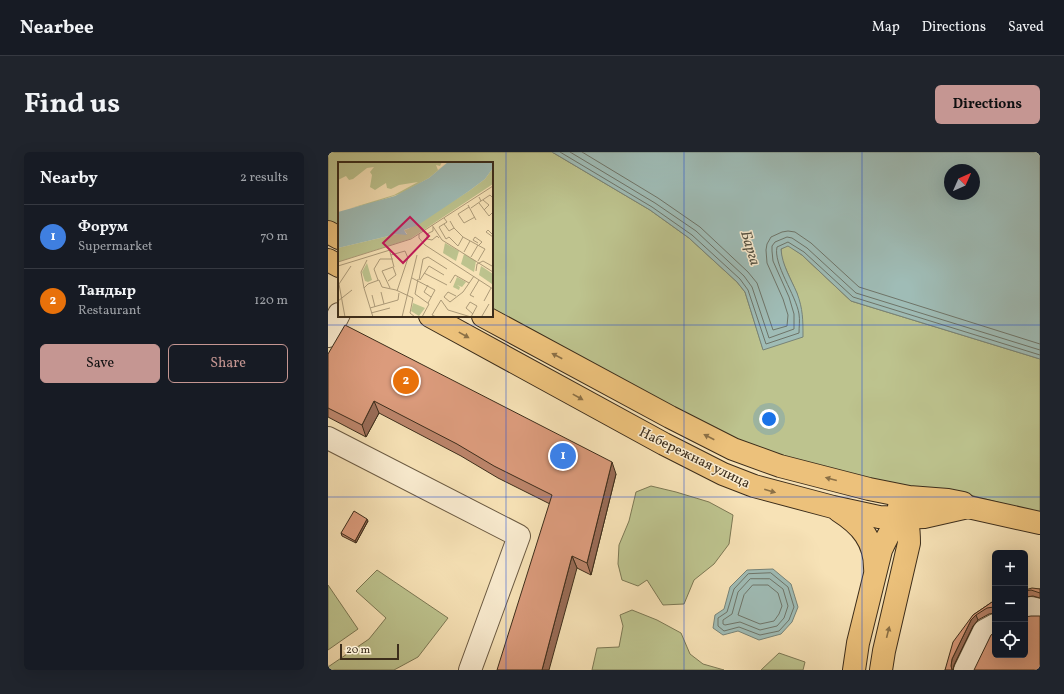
<!DOCTYPE html>
<meta charset="utf-8">
<style>
body{margin:0;font-family:Vollkorn,serif;background:#20242c;color:#f1f3f6}
.controls{position:absolute;right:12px;bottom:12px;display:grid;overflow:hidden;border-radius:6px;box-shadow:0 4px 16px #0002}
.controls button{width:36px;height:36px;display:grid;place-items:center;padding:0;border:0;border-bottom:1px solid #363941;background:#171b24;color:#f1f3f6;font:20px sans-serif}
.compass{position:absolute;left:616px;top:12px;width:36px;height:36px;border-radius:50%;background:#171b24;box-shadow:0 4px 16px #0002;rotate:45deg}
.scale{position:absolute;left:12px;bottom:10px;width:59px;box-sizing:border-box;padding-left:4px;border:2px solid #3c2d1b;border-top:0;font-size:11px;line-height:14px;white-space:nowrap;color:#3c2d1b;-webkit-text-stroke:3px #faecd0;paint-order:stroke}
.you{position:absolute;left:441px;top:267px;width:14px;height:14px;margin:-10px;border:3px solid #fff;border-radius:50%;background:#1a73e8;box-shadow:0 0 0 6px #1a73e833}
.badge{display:grid;place-items:center;width:26px;height:26px;border-radius:50%;background:#c59692;color:#fff;font-size:13px;font-weight:700}
.pin{position:absolute;translate:-50% -50%;border:2px solid #fff;box-shadow:0 1px 4px #0006}
.list{margin:0;padding:0;list-style:none}
h2{display:flex;justify-content:space-between;align-items:center;height:52px;margin:0;padding:0 16px;font-size:17px}
h2 small{font-size:13px;font-weight:400;color:#9ea1a6}
.list li{display:grid;grid-template-columns:26px 1fr auto;gap:12px;align-items:center;box-sizing:border-box;height:64px;padding:0 16px;border-top:1px solid #363941}
.list b{display:block;font-size:15px;white-space:nowrap}
.list p{margin:0;font-size:13px;white-space:nowrap;color:#9ea1a6}
.list em{font-size:13px;font-style:normal;color:#9ea1a6}
.actions{display:flex;gap:8px;padding:12px 16px}
.actions a{flex:1;padding:9px 0;border:1px solid #c59692;border-radius:6px;text-align:center;font-size:14px;color:#c59692}
.actions .main{background:#c59692;color:#111}
.icon{flex:none;width:22px;height:22px;fill:none;stroke:currentColor;stroke-width:2;stroke-linecap:round;stroke-linejoin:round}
.map{position:relative;flex:none;width:712px;height:518px;overflow:hidden;border-radius:6px}
header{display:flex;align-items:center;gap:24px;box-sizing:border-box;height:56px;padding:0 20px;background:#171b24;border-bottom:1px solid #363941}
header strong{font-size:19px}
nav{display:flex;gap:22px;margin-inline-start:auto;font-size:14px}
.intro{display:flex;align-items:center;justify-content:space-between;box-sizing:border-box;height:96px;padding:0 24px}
h1{margin:0;font-size:28px}
.button{padding:10px 18px;border-radius:6px;background:#c59692;color:#111;font-size:14px;font-weight:700}
main{display:flex;gap:24px;padding:0 24px}
aside{flex:1;background:#171b24;border-radius:6px;box-shadow:0 4px 16px #0002}
.map>svg:first-child{display:block}
.green{fill:#bdc38e;stroke:#7c7854}
.water{fill:#9fbcb6;stroke:#778378;fill-rule:evenodd}
.lines{fill:none;stroke-linecap:round;stroke-linejoin:round}
.shore{stroke:#6e7468;stroke-width:1}
.minor-casing{stroke:#6b5a42;stroke-width:24}
.major-casing{stroke:#3c2d1b;stroke-width:24}
.minor{stroke:#faecd0;stroke-width:22}
.major{stroke:#ecc17b;stroke-width:22}
.wall{fill:#bc856b;stroke:#3c2d1b}
.shaded-wall{fill:#996c57;stroke:#3c2d1b}
.building{fill:#db9b7c;stroke:#3c2d1b}
.oneway{fill:#8b7046}
.grid{fill:none;stroke:#1d4ed8;stroke-width:1;stroke-opacity:0.55}
.labels{text-anchor:middle;stroke-width:3;stroke-linejoin:round;paint-order:stroke}
.street-label{font-size:14px;fill:#3c2d1b;stroke:#faecd0}
.water-label{font-size:15px;font-style:italic;fill:#555142;stroke:#faecd0}
.inset-river{fill:none;stroke:#9fbcb6;stroke-width:2}
.inset-road{fill:none;stroke:#ac9a78;stroke-width:1}
.view{fill:#c2185b;fill-opacity:0.15;stroke:#c2185b;stroke-width:2}
.inset-edge{fill:none;stroke:#3c2d1b;stroke-width:2}
</style>
<header>
<strong>Nearbee</strong>
<nav><a>Map</a><a>Directions</a><a>Saved</a></nav>
</header>
<div class="intro"><h1>Find us</h1><a class="button">Directions</a></div>
<main>
<aside>
<h2>Nearby<small>2 results</small></h2>
<ul class="list">
<li><span class="badge" style="background:#3f7fe0">1</span><div><b>Форум</b><p>Supermarket</p></div><em>70 m</em></li>
<li><span class="badge" style="background:#e8710a">2</span><div><b>Тандыр</b><p>Restaurant</p></div><em>120 m</em></li>
</ul>
<div class="actions"><a class="main">Save</a><a>Share</a></div>
</aside>
<div class="map">
<svg width="712" height="518" viewBox="0 0 712 518">
<rect width="100%" height="100%" fill="#f7e2b6"/>
<filter id="stains"><feTurbulence type="fractalNoise" baseFrequency=".005" numOctaves="4"/><feColorMatrix values="0 0 0 0 .2 0 0 0 0 .09 0 0 0 0 .02 0 0 0 .5 -.17"/></filter>
<radialGradient id="worn" r=".72"><stop offset=".6" stop-color="#630" stop-opacity="0"/><stop offset="1" stop-color="#630" stop-opacity=".3"/></radialGradient>
<g class="green">
<path d="M 0,0 L 224,0 L 322,58 L 361,86 L 409,130 L 417,140 L 435,197 L 469,142 L 453,106 L 453,97 L 460,93 L 474,103 L 523,149 L 712,207 L 712,361 L 634,341 L 577,337 L 419,294 L 164,160 L 164,11 L 11,11 L 11,76 L 0,70 Z"/>
<path d="M 323,334 L 348,340 L 381,350 L 405,363 L 401,392 L 386,412 L 366,428 L 356,452 L 335,453 L 319,428 L 310,434 L 294,428 L 290,412 L 291,393 L 301,369 L 308,340 Z"/>
<path d="M 49,418 L 120,466 L 90,505 L 66,518 L 0,518 L 0,515 L 41,487 L 58,466 L 28,439 Z"/>
<path d="M 0,433 L 30,477 L 0,498 Z"/>
<path d="M 304,458 L 329,468 L 353,481 L 362,502 L 375,512 L 396,518 L 264,518 L 269,496 L 291,495 L 295,474 L 292,463 Z"/>
<path d="M 451,501 L 477,510 L 475,518 L 433,518 Z"/>
</g>
<g class="water">
<path d="M 224,0 L 712,0 L 712,207 L 523,149 L 474,103 L 460,94 L 453,97 C 454,113 463,127 469,141 C 475,157 475,168 475,185 L 435,198 L 417,140 L 409,130 L 361,86 L 322,58 ZM 622,18 L 646,18 L 646,42 L 622,42 Z"/>
<path d="M 445,417 L 463,432 L 470,455 L 464,470 L 453,482 L 431,488 L 410,479 L 395,483 L 385,476 L 387,463 L 396,457 L 402,435 L 419,418 Z"/>
</g>
<g class="lines">
<g class="shore">
<path d="M 232,0 L 324,55 L 364,83 L 412,127 L 420,138 L 438,192 L 471,181 C 471,175 472,168 471,162 C 468,143 445,112 449,95 L 460,90 L 476,100 L 525,145 L 712,203"/>
<path d="M 242,0 L 327,51 L 368,79 L 416,124 L 424,135 L 441,186 L 466,177 L 466,162 L 461,145 L 445,109 L 444,99 L 444,94 L 447,90 L 459,85 L 464,86 L 479,96 L 528,141 L 712,198"/>
<path d="M 254,0 L 330,46 L 372,75 L 420,120 L 429,131 L 445,178 L 459,174 L 460,163 L 455,147 L 439,111 L 438,98 L 439,92 L 443,85 L 454,80 L 460,79 L 467,80 L 483,91 L 531,135 L 712,192"/>
<path d="M 443,421 L 460,435 L 466,455 L 461,468 L 451,479 L 432,483 L 411,475 L 396,479 L 390,474 L 390,466 L 399,460 L 406,437 L 420,422 Z"/>
<path d="M 442,427 L 455,437 L 460,454 L 456,466 L 449,474 L 432,478 L 412,470 L 397,473 L 395,472 L 395,468 L 404,462 L 410,440 L 422,427 Z"/>
<path d="M 425,433 L 440,433 L 450,441 L 454,454 L 451,462 L 446,469 L 432,472 L 410,463 L 416,443 Z"/>
</g>
<g class="minor-casing">
<g id="minor">
<path d="M 0,184 L 11,162"/>
<path d="M 0,286 L 191,384 L 142,518"/>
<path d="M 697,459 L 703,456 L 712,458"/>
<path d="M 637,518 L 656,479 L 667,473"/>
</g>
</g>
<g class="major-casing">
<g id="major">
<path d="M 0,80 L 11,86"/>
<path d="M 0,108 L 11,114"/>
<path d="M 102,164 L 336,292 L 395,322 L 426,334 L 505,355 L 551,365 L 574,366 L 596,365 L 640,355 L 712,371"/>
<path d="M 155,164 L 342,265 L 405,297 L 452,314 L 541,337 L 581,345 L 620,348 L 635,351"/>
<path d="M 511,359 C 533,373 547,389 547,416"/>
<path d="M 526,518 L 530,491 L 553,398 C 560,383 567,368 582,359"/>
<path d="M 553,518 L 556,499 L 581,391 C 581,378 580,364 571,355"/>
</g>
</g>
<use href="#minor" class="minor"/>
<use href="#major" class="major"/>
</g>
<g class="wall">
<path d="M 0,202 L 288,322 L 263,423 L 249,416 L 222,352 L 170,326 L 133,304 L 51,261 L 38,285 L 0,265 Z"/>
<path d="M 40,369 L 28,391 L 14,384 L 13,381 Z"/>
<path d="M 712,437 L 712,446 L 705,444 L 697,445 L 697,438 Z"/>
<path d="M 667,448 L 667,461 L 661,462 L 650,468 L 645,474 L 626,513 L 625,518 L 617,518 L 645,463 Z"/>
</g>
<g class="shaded-wall">
<path d="M 46,249 L 51,261 L 38,285 L 34,273 Z"/>
<path d="M 284,310 L 288,322 L 263,423 L 259,411 Z"/>
<path d="M 39,367 L 40,369 L 28,391 L 27,389 Z"/>
<path d="M 244,404 L 249,416 L 221,518 L 214,518 Z"/>
<path d="M 648,463 L 650,468 L 645,474 L 626,513 L 625,518 L 624,518 L 623,514 L 624,507 L 643,468 Z"/>
</g>
<g class="building">
<path d="M 17,173 L 284,310 L 259,411 L 244,404 L 214,518 L 169,518 L 224,343 L 166,314 L 129,292 L 46,249 L 34,273 L 0,256 L 0,202 Z"/>
<path d="M 26,359 L 39,367 L 27,389 L 13,381 Z"/>
<path d="M 704,436 L 712,437 L 712,441 L 703,438 L 697,439 L 697,438 Z"/>
<path d="M 667,448 L 667,455 L 666,455 L 659,456 L 648,463 L 643,468 L 624,507 L 623,514 L 624,518 L 617,518 L 625,490 L 645,463 Z"/>
<path d="M 703,464 L 712,464 L 712,518 L 646,518 L 663,483 L 667,480 L 667,503 L 697,503 L 697,465 Z"/>
</g>
<defs><path id="oneway-solid" d="M-6-.8H1V-3.2L6.5 0L1 3.2V.8H-6Z"/></defs>
<g class="oneway">
<use href="#oneway-solid" transform="translate(136 183) rotate(29)"/>
<use href="#oneway-solid" transform="translate(229 204) rotate(-152)"/>
<use href="#oneway-solid" transform="translate(250 245) rotate(29)"/>
<use href="#oneway-solid" transform="translate(381 285) rotate(-153)"/>
<use href="#oneway-solid" transform="translate(503 327) rotate(-165)"/>
<use href="#oneway-solid" transform="translate(442 339) rotate(16)"/>
<use href="#oneway-solid" transform="translate(560 480) rotate(-76)"/>
</g>
<path class="grid" d="M 178,0 L 178,518M 356,0 L 356,518M 534,0 L 534,518M 0,173 L 712,173M 0,345 L 712,345"/>
<g class="labels">
<g class="street-label">
<text transform="translate(367 305) rotate(26)" y="5">Набережная улица</text>
</g>
<g class="water-label">
<text transform="translate(423 96) rotate(73)" y="5">Барга</text>
</g>
</g>
<g transform="translate(10 10)">
<rect width="155" height="155" fill="#f7e2b6"/>
<path d="M 0,0 L 104,0 L 102,4 L 98,3 L 100,8 L 110,0 L 91,16 L 64,31 L 35,41 L 13,46 L 56,33 L 80,20 L 61,23 L 53,27 L 49,26 L 48,21 L 37,28 L 32,25 L 34,13 L 32,10 L 36,5 L 29,6 L 15,17 L 11,18 L 8,14 L 0,18 ZM 155,6 L 155,22 L 72,77 L 0,100 L 0,86 L 59,72 L 69,72 L 66,68 L 70,67 L 131,29 L 147,17 ZM 107,81 L 121,89 L 118,99 L 105,91 ZM 126,92 L 138,99 L 136,110 L 123,102 ZM 29,101 L 34,118 L 30,120 L 27,119 L 24,110 ZM 143,104 L 155,112 L 154,122 L 141,113 ZM 119,115 L 128,120 L 124,125 L 119,123 L 122,125 L 121,128 L 115,125 ZM 75,141 L 87,146 L 81,154 L 73,149 Z" fill="#bdc38e"/>
<path d="M 110,0 L 155,0 L 155,6 L 147,17 L 131,29 L 80,63 L 66,68 L 69,73 L 59,72 L 0,86 L 0,50 L 57,34 L 91,16 Z" fill="#9fbcb6"/>
<path class="inset-river" d="M 86,23 L 101,47"/>
<path class="inset-road" d="M 145,38 L 151,43 L 146,48M 143,39 L 152,33 L 155,36M 141,41 L 151,54 L 155,50M 130,43 L 138,58M 131,45 L 120,52 L 126,61 L 137,55M 133,46 L 143,39 L 141,35M 106,56 L 109,60 L 101,65 L 108,77 L 111,75 L 120,84 L 125,75 L 116,66M 106,62 L 111,69 L 116,66 L 112,59M 94,63 L 104,78 L 155,110M 95,65 L 95,69 L 89,72 L 89,77 L 94,78 L 99,74 L 101,76M 81,72 L 81,76 L 87,83 L 155,127M 155,73 L 150,68 L 148,70 L 155,75M 125,75 L 147,87 L 140,99M 140,81 L 135,78 L 137,75 L 144,80 L 141,83M 51,86 L 56,105M 126,90 L 132,79M 53,93 L 67,89 L 70,96 L 59,129M 133,95 L 140,83M 0,100 L 73,77 L 155,24M 0,104 L 52,88M 138,109 L 139,102 L 145,99 L 154,104M 86,111 L 109,123M 74,116 L 97,128 L 90,141M 80,117 L 77,132 L 91,142 L 84,155M 40,118 L 36,107 L 42,97 L 55,97M 81,118 L 85,97 L 90,95 L 109,107M 82,118 L 91,104 L 106,113M 50,119 L 58,113 L 55,105 L 44,109 L 52,126M 112,121 L 117,113 L 131,121M 90,123 L 86,130 L 93,135M 26,126 L 23,110 L 29,98M 43,130 L 46,142M 34,133 L 37,145M 118,134 L 110,130 L 106,135 L 112,140 L 125,130 L 136,114M 136,135 L 132,133 L 141,118M 0,139 L 14,128M 146,139 L 153,126M 32,146 L 60,138 L 61,131M 33,151 L 52,146M 144,154 L 151,142M 7,155 L 1,122 L 13,104M 35,155 L 26,126 L 30,122 L 41,118 L 44,125 L 58,128 L 75,136 L 72,151 L 77,155M 64,155 L 79,93M 98,155 L 94,153 L 103,138 L 110,148 L 133,155M 133,155 L 139,144 L 132,140 L 128,146 L 135,152"/>
<path class="view" d="M 72,55 L 91,74 L 65,101 L 45,81 Z"/>
<rect width="155" height="155" class="inset-edge"/>
</g>
<rect width="100%" height="100%" filter="url(#stains)"/>
<rect width="100%" height="100%" fill="url(#worn)"/>
</svg>
<div class="controls">
<button>+</button>
<button>−</button>
<button><svg class="icon" aria-label="locate" viewBox="0 0 24 24"><circle cx="12" cy="12" r="6"/><path d="M12 2v4M12 18v4M2 12h4M18 12h4"/></svg></button>
</div>
<svg class="compass" viewBox="-18 -18 36 36"><path d="M0-13l5 13h-10z" fill="#e53935"/><path d="M0 13l5-13h-10z" fill="#9ea1a6"/></svg>
<div class="scale">20 m</div>
<div class="you"></div>
<div class="pin badge" style="left:235px;top:304px;background:#3f7fe0">1</div>
<div class="pin badge" style="left:78px;top:229px;background:#e8710a">2</div>
</div>
</main>
